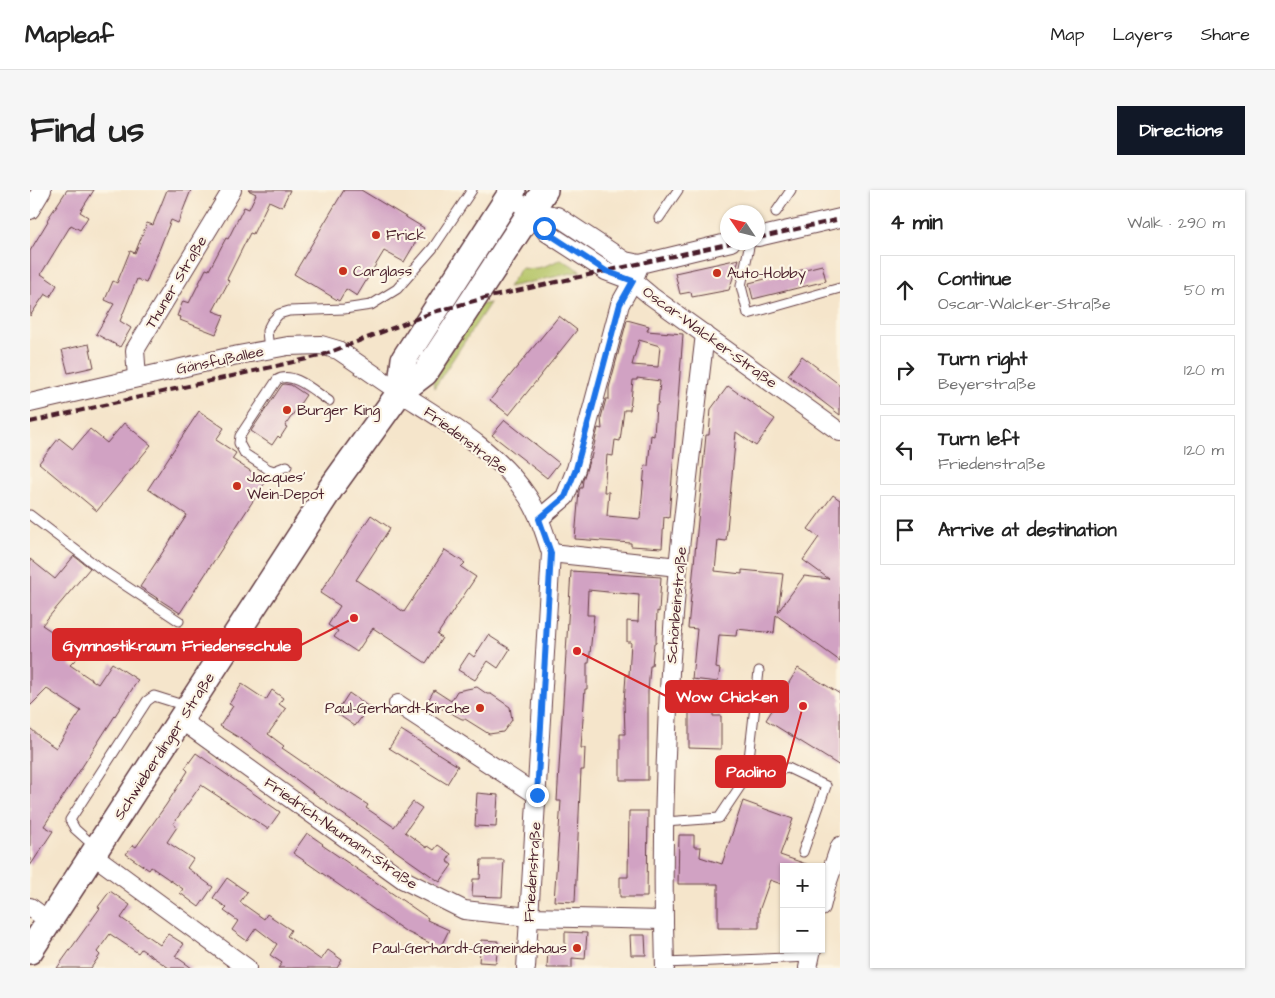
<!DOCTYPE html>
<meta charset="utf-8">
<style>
body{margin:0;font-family:"Architects Daughter",sans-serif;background:#f6f6f6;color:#222}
.controls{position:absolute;right:15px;bottom:15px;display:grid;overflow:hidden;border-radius:0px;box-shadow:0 1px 4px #0004}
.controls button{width:45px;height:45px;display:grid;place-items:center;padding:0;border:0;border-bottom:1px solid #e0e0e0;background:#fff;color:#222;font:25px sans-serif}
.compass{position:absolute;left:690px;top:15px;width:45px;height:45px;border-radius:50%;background:#fff;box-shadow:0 1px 4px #0004;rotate:305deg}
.stop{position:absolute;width:15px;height:15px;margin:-11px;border:4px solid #1a73e8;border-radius:50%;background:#fff}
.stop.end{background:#1a73e8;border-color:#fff;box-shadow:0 1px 5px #0008}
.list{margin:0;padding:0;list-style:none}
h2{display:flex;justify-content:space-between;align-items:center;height:65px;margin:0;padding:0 20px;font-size:21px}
h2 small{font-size:16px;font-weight:400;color:#767676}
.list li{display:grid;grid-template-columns:32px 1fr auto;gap:15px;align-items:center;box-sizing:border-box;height:70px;margin:0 10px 10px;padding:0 10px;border:1px solid #e0e0e0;border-radius:0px}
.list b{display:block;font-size:19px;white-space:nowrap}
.list p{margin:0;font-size:16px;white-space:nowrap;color:#767676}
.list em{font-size:16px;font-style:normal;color:#767676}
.icon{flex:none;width:28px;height:28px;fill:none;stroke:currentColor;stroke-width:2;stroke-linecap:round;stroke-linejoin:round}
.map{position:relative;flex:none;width:810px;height:778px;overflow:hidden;border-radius:0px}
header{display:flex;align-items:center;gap:30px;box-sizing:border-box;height:70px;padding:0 25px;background:#fff;border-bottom:1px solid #e0e0e0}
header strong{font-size:24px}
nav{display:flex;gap:28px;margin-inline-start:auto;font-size:18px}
.intro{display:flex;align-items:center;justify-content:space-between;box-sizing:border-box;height:120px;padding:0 30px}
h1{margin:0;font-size:35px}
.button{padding:12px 22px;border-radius:0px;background:#111827;color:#fff;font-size:18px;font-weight:700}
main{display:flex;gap:30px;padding:0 30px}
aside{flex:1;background:#fff;border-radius:0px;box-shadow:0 1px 4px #0004}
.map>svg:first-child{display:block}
.green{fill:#b5c568;stroke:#80724a}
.building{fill:#d1a2c3;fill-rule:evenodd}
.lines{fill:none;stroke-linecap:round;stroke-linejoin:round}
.lane-casing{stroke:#643d43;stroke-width:11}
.street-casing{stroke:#643d43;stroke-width:20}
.secondary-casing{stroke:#643d43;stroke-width:28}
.lane{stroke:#fff;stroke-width:9}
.street{stroke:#fff;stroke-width:18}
.secondary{stroke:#fff;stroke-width:25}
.rail{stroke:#4a1f2b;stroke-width:4;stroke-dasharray:8 4;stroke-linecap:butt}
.route{stroke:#1a73e8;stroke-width:6}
.poi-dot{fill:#c8321e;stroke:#fcf5e5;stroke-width:2}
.labels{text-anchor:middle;stroke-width:4.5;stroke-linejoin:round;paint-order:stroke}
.poi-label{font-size:15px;fill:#4a1f2b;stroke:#fcf5e5;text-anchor:start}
.street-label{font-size:15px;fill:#4a1f2b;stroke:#fcf5e5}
.leader{fill:none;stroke:#d62828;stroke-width:2}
.callout-dot{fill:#d62828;stroke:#fcf5e5;stroke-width:2}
.callout{fill:#d62828;stroke:#d62828;stroke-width:2}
.callout-label{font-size:16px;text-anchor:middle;font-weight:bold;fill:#fff}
</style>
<header>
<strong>Mapleaf</strong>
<nav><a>Map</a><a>Layers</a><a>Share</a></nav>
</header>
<div class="intro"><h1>Find us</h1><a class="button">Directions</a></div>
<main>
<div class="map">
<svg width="810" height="778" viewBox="0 0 810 778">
<rect width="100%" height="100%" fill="#fcf5e5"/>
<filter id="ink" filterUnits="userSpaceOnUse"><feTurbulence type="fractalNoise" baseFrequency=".02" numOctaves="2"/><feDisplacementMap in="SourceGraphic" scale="10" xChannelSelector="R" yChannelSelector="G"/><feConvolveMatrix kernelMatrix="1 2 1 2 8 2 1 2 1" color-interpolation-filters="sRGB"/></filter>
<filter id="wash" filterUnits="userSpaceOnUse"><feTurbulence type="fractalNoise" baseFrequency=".0096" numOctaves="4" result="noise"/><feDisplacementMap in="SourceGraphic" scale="20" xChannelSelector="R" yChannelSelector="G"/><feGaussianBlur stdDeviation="1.12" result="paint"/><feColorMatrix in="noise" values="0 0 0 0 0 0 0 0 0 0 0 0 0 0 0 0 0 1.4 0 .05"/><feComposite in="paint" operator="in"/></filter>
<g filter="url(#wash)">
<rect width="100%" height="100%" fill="#f5e5cb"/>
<g class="green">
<path d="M 531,69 L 551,81 L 478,97 L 491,78 C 507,80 517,76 531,69 Z"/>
<path d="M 460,113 L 404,198 L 403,191 L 449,115 Z"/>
</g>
<g id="blocks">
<g class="building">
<path d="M 37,0 L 64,0 L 50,22 L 58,27 L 50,40 L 41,35 L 11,84 L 27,95 L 20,107 L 15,104 L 0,126 L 0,61 L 18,31 L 17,30 Z"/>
<path d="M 137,0 L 161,0 L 148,33 L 141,30 L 116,93 L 107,89 L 90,131 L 101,138 L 90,157 L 66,144 L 84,114 L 75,110 L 83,91 L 87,93 L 100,61 L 105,63 L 117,33 L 123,35 Z"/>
<path d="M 218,0 L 260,0 L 252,17 L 239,11 L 223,44 L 220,43 L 197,89 L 199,91 L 183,121 L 194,125 L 186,144 L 150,130 L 151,127 L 147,126 L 153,111 L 159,113 L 176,79 L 179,80 L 196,48 L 198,49 L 214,17 L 219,19 L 226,4 Z"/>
<path d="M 314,0 L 331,0 L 394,38 L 374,72 L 354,61 L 327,106 L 316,99 L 309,111 L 264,84 Z"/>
<path d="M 709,69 L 699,100 L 662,107 L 661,102 L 650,104 L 645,83 Z"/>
<path d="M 792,75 L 796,91 L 723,109 L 719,93 Z"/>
<path d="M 529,126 L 547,140 L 479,225 L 460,210 Z"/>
<path d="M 597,130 L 619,136 L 617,141 L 653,144 L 639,328 L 634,327 L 632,358 L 601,356 L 601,353 L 545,349 L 549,301 L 550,298 L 552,298 L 553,290 L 560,268 L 561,268 L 568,238 L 572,239 L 571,228 L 576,209 L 579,209 L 579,198 ZM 609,150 L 630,156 L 628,177 L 602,175 ZM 607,188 L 630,191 L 628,215 L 626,215 L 624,246 L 621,245 L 618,276 L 615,275 L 610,329 L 577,326 L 579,302 L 574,302 L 577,265 L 583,266 L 585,250 L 590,251 L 594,220 L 600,220 L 603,190 L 607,190 Z"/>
<path d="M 59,154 L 64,177 L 38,183 L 32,160 Z"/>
<path d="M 772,166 L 810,195 L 810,225 L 758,185 Z"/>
<path d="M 254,194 L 261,195 L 276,205 L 255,236 L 257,237 L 250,248 L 248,246 L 242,255 L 221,241 L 252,195 Z"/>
<path d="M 698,196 L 745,229 L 726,256 L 706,242 L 696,351 L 688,350 L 685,381 L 712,384 L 712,380 L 753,384 L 748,422 L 774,386 L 799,389 L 773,370 L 789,347 L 778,339 L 803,305 L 810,310 L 810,471 L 746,425 L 744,443 L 707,439 L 706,446 L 689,445 L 686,478 L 690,479 L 688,492 L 662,489 L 667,439 L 658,438 L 676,245 L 679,245 L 681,219 Z"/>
<path d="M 169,221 L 194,238 L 186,250 L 206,263 L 202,269 L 236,291 L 150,423 L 110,397 L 157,325 L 118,299 Z"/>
<path d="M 475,230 L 529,273 L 517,288 L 462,245 Z"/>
<path d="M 94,233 L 121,255 L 67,321 L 9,273 L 29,248 L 43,259 L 60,239 L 77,253 Z"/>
<path d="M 341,325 L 360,338 L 326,390 L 374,422 L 415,360 L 435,373 L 431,377 L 446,387 L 407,445 L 412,448 L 396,473 L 343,438 L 327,462 L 304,447 L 308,441 L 298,435 L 310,416 L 290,403 Z"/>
<path d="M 44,366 L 60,378 L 12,435 L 50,460 L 47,464 L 49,466 L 40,475 L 68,494 L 82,473 L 108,490 L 14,636 L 23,641 L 0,676 L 0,538 L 11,548 L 26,558 L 51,521 L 17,499 L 0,516 L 0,369 L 25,389 Z"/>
<path d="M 541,381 L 631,387 L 629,422 L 627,421 L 626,453 L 624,453 L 622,476 L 620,476 L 618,502 L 618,590 L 590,590 L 590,544 L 595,544 L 594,512 L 596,485 L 599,485 L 601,452 L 597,452 L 597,431 L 608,432 L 609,405 L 558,400 L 557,425 L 564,425 L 559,473 L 557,473 L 557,499 L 555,499 L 551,558 L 555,558 L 554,580 L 551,580 L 545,712 L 524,711 L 531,611 L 527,611 Z"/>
<path d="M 458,445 L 480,459 L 468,478 L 458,471 L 445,490 L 428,480 L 439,463 L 444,467 Z"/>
<path d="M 768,478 L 810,504 L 810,576 L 736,530 Z"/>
<path d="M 212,494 L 236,510 L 242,500 L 253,508 L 249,514 L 256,519 L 238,544 L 254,556 L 252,558 L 313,600 L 313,599 L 338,615 L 336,618 L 364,637 L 383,612 L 392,618 L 375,642 L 397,658 L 398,656 L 404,660 L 408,655 L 421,664 L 417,671 L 422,675 L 410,692 L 307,620 L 216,552 L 190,536 L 203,516 L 199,514 Z"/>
<path d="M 447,497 L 457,504 L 461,504 L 480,517 L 482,530 L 473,542 L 459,544 L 435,529 L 432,529 L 398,511 L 404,500 L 421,511 L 427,501 Z"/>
<path d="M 319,503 L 339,517 L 325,536 L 306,523 Z"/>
<path d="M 659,517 L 683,518 L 683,526 L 691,526 L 691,559 L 659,558 Z"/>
<path d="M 371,540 L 428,576 L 417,594 L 359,558 Z"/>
<path d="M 166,563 L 250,622 L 238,639 L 171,595 L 143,634 L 147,637 L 137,652 L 163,669 L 157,678 L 183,697 L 169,717 L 150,703 L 153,699 L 121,677 L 119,680 L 96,664 L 103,655 L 106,657 L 136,615 L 158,581 L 155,578 Z"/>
<path d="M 447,603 L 468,605 L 466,637 L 445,636 Z"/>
<path d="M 713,611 L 763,629 L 750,665 L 779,675 L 778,677 L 754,677 L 754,695 L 740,690 L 729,721 L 729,738 L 688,738 L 688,694 L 648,694 L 649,645 L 664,645 L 664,657 L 671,657 L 670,667 L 692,674 Z"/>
<path d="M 599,621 L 618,621 L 617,707 L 590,707 L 590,687 L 598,687 Z"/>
<path d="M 277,643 L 293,654 L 292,655 L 398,728 L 397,730 L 419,740 L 410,758 L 375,741 L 263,663 Z"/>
<path d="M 451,670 L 474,670 L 472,707 L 442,706 L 443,689 L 450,689 Z"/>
<path d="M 197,688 L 217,702 L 210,712 L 234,729 L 237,724 L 261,740 L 257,746 L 291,770 L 298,760 L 312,770 L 307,778 L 248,778 L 252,773 L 240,765 L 247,754 L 226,738 L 217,751 L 202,740 L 208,731 L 194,721 L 197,718 L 183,708 Z"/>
<path d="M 80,701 L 100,715 L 91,728 L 130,755 L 138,744 L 154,754 L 145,766 L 162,778 L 139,778 L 111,759 L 108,763 L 80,744 L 67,762 L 70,765 L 61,778 L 27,778 L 70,718 L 68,717 Z"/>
<path d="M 535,742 L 557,743 L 555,769 L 542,768 L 542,778 L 517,778 L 518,758 L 522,759 L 522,756 L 535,756 Z"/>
<path d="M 600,745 L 615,745 L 616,765 L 601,765 Z"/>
<path d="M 451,750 L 468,751 L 466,773 L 449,772 Z"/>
</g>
</g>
</g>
<g filter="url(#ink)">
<use href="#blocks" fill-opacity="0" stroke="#643d43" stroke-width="1"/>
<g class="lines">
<g class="lane-casing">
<g id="lane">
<path d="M 746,22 L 761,0"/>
<path d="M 629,28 L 648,0"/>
<path d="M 720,52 L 711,96 L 718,124 L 810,98"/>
<path d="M 239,160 L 237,141 L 241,133 L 249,124 L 259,121 L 314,119 L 341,115 L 367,99 L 403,58 L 442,0"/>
<path d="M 257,276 L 244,281 L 238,279 L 215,264 L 209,253 L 210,246 L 247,190 C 263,180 286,203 299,211"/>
<path d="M 0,325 L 72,380 L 149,431"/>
<path d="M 717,586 L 758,578 L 796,596 L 773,662"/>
<path d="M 635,632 L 689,628 L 717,586 L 729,481"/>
<path d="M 65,657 L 45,639 L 40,630 L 117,511 L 124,506 L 156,516"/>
<path d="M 635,773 L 780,767"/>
</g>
</g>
<g class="street-casing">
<g id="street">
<path d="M 479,6 L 501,21 L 516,42 L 576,81 L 603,91 L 621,106 L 810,242"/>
<path d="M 0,20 L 12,0"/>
<path d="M 501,21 L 527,26 L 595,71 L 610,74"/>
<path d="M 728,47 L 810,28"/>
<path d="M 107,188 L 105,160 L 202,0"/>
<path d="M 0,213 L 203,166 L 258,156 L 291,155 L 308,160 C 329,174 350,189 371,203 C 416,232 468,261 498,307 C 509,324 515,344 521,363 L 496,778"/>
<path d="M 509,329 L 535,307 L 546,279 L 590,114 L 603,91 L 610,74 L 701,52"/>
<path d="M 521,363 L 648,377"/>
<path d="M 368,514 L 507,605"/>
<path d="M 151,530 L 374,690 L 434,720 L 499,727 L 634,730"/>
<path d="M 63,665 L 217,778"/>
<path d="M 0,717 L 19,731"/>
<path d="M 791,717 L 796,697 L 810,656"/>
<path d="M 635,778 C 631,644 636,510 648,377 C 656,299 666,221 675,144"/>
<path d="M 778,778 L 782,759"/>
</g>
</g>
<g class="secondary-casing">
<g id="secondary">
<path d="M 370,202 L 374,169 L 483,0"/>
<path d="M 0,761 L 301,298 L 370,202 L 395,183 L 515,0"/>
</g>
</g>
<use href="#lane" class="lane"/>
<use href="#street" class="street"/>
<use href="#secondary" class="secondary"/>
<g class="rail">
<path d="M 728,48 L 810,29"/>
<path d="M 0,232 L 290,166 L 404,122 L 455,108 L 706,52"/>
</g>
</g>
</g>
<g class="lines" filter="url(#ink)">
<path class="route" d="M 507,605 L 521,363 L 509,329 L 535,307 L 546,279 L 590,114 L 603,91 L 576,81 L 516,42 L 514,38"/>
</g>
<g class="poi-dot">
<circle cx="346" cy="45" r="5"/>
<circle cx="313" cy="81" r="5"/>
<circle cx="687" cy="83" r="5"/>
<circle cx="257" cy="220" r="5"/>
<circle cx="207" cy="296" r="5"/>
<circle cx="450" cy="518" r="5"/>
<circle cx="547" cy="758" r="5"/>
</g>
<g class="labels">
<g class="poi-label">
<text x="356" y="50">Frick</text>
<text x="323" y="86">Carglass</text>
<text x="697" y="88">Auto-Hobby</text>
<text x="267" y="225">Burger King</text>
<text x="217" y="292">Jacques'<tspan x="217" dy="17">Wein-Depot</tspan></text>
<text x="440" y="523" text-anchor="end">Paul-Gerhardt-Kirche</text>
<text x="537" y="763" text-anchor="end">Paul-Gerhardt-Gemeindehaus</text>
</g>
<g class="street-label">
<text transform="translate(146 92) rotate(-59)" y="5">Thuner Straße</text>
<text transform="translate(680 147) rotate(36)" y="5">Oscar-Walcker-Straße</text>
<text transform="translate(190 170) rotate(-12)" y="5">Gänsfußallee</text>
<text transform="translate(436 250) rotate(37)" y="5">Friedenstraße</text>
<text transform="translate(646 415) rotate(-85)" y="5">Schönbeinstraße</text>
<text transform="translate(134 556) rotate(-57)" y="5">Schwieberdinger Straße</text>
<text transform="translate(311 643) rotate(35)" y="5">Friedrich-Naumann-Straße</text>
<text transform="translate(502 682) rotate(-86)" y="5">Friedenstraße</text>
</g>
</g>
<path class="leader" d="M324 428L271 455M547 461L636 506M773 516L755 582"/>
<g class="callout-dot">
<circle cx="324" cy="428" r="5"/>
<circle cx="547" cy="461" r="5"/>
<circle cx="773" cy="516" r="5"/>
</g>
<g class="callout">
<rect x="23" y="439" width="248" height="31" rx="5"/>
<rect x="636" y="491" width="122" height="31" rx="5"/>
<rect x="686" y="566" width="69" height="31" rx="5"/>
</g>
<g class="callout-label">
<text x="147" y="461">Gymnastikraum Friedensschule</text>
<text x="697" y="512">Wow Chicken</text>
<text x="721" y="587">Paolino</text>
</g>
</svg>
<div class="controls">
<button>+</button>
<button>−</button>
</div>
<svg class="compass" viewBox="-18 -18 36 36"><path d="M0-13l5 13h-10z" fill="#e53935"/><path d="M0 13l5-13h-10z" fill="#767676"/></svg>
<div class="stop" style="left:514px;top:38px"></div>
<div class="stop end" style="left:507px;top:605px"></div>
</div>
<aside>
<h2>4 min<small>Walk · 290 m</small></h2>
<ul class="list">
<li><svg class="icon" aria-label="ahead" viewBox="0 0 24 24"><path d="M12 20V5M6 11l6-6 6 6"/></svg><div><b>Continue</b><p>Oscar-Walcker-Straße</p></div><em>50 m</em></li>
<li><svg class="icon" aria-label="right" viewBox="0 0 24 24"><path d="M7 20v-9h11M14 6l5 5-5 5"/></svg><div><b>Turn right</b><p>Beyerstraße</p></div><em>120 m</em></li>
<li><svg class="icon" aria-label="left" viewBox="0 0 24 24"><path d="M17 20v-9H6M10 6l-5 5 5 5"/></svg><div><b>Turn left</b><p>Friedenstraße</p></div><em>120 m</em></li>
<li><svg class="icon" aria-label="arrive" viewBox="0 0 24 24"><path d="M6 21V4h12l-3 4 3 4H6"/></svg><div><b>Arrive at destination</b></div></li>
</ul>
</aside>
</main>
